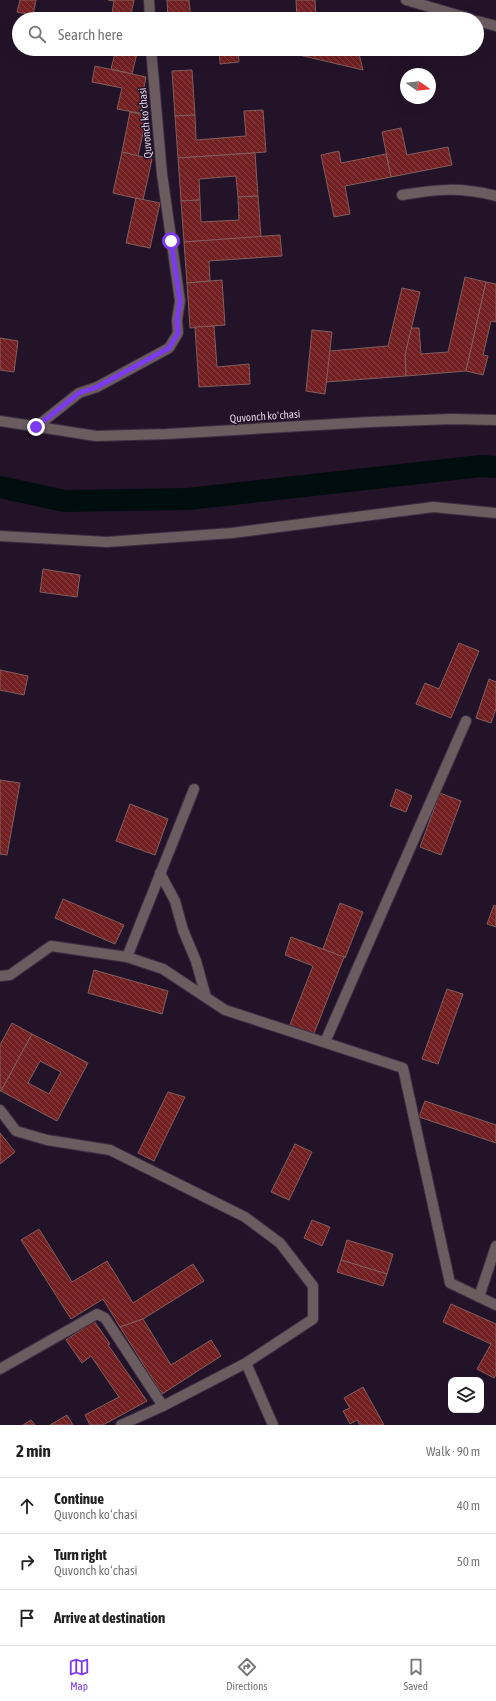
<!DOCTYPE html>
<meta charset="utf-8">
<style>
body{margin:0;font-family:"Asap Condensed",sans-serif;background:#f6f6f6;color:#222}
.controls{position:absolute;right:12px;bottom:12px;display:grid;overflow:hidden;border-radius:8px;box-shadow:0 4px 16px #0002}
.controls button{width:36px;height:36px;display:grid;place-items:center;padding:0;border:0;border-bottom:1px solid #e0e0e0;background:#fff;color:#222;font:20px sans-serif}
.compass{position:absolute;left:400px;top:68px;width:36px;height:36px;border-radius:50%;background:#fff;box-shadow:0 4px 16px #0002;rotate:104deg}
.stop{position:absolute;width:12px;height:12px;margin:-9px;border:3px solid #7c3aed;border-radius:50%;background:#fff}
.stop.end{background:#7c3aed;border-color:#fff;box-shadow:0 1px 4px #0008}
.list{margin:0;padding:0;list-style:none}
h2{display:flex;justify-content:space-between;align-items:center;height:52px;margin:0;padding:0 16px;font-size:17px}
h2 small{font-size:13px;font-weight:400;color:#767676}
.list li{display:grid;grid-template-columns:26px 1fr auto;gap:12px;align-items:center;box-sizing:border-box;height:56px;padding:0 16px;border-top:1px solid #e0e0e0}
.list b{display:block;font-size:15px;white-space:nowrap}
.list p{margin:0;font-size:13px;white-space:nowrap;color:#767676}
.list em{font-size:13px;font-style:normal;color:#767676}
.icon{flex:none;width:22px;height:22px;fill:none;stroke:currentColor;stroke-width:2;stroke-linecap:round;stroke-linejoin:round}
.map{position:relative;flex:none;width:496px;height:1425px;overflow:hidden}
.search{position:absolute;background:#fff;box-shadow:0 4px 16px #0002;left:12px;right:12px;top:12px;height:44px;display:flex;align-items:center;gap:10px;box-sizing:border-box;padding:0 14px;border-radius:22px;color:#767676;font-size:15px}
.sheet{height:220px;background:#fff}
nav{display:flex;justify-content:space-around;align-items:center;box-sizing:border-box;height:56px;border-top:1px solid #e0e0e0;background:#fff;font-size:11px;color:#767676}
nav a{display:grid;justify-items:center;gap:2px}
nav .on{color:#7c3aed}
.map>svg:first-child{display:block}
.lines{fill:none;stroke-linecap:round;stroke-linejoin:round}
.canal{stroke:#000d0e;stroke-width:22}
.building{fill:url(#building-back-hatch);stroke:#815e5c;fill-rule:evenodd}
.lane-casing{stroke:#3d2e43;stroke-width:12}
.street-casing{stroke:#3d2e43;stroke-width:12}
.lane{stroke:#6b5c60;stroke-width:10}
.street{stroke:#6b5c60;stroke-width:10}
.route{stroke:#7c3aed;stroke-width:5}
.labels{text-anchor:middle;stroke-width:3;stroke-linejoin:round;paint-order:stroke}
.street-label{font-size:11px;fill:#dfd4e3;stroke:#231329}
</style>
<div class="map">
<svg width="496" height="1425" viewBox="0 0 496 1425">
<defs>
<pattern id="building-back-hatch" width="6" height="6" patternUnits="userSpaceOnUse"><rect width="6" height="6" fill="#732023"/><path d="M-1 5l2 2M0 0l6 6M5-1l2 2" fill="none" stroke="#864043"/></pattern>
</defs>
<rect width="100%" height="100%" fill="#231329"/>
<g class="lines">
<path class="canal" d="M 0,487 L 65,501 L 188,499 L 481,466 L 496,467"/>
</g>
<g class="building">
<path d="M 20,0 L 36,0 L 33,15 L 17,12 Z"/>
<path d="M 108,0 L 134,0 L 130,19 L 111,19 L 114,1 Z"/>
<path d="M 167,0 L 189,0 L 191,19 L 168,19 Z"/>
<path d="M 296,0 L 315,0 L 316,19 L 297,19 Z"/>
<path d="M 116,49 L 138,49 L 132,74 L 111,69 Z"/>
<path d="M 219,49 L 238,49 L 239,62 L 220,64 Z"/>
<path d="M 299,49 L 358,50 L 363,70 L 299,55 Z"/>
<path d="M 95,66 L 146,77 L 139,113 L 117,109 L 122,88 L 92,82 Z"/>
<path d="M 192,70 L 195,115 L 175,116 L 172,71 Z"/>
<path d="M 263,110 L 266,152 L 178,158 L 175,116 L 195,115 L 196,140 L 246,136 L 244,111 Z"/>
<path d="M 130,112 L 147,115 L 138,156 L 122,152 Z"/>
<path d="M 401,128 L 407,155 L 448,147 L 452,165 L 391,177 L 382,132 Z"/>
<path d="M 339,151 L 341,163 L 386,154 L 391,177 L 345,186 L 350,214 L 334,217 L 321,155 Z"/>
<path d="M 122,152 L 152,159 L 143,200 L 113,193 Z"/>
<path d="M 255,153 L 258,196 L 238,197 L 236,176 L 199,179 L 200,200 L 181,201 L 178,158 Z"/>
<path d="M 258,196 L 261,237 L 184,242 L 181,201 L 200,200 L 201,222 L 239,220 L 238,197 Z"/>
<path d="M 136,198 L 160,203 L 150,248 L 126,243 Z"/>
<path d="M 280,235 L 282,256 L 209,261 L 210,281 L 187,283 L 184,242 Z"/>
<path d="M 465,277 L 486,282 L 466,371 L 406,376 L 405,355 L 411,328 L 419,328 L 421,354 L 448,352 Z"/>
<path d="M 222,280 L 225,325 L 190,328 L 187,283 Z"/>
<path d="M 486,282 L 496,284 L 496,322 L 491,321 L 483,355 L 488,356 L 483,375 L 466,371 Z"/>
<path d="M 402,288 L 420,292 L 405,355 L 406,376 L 326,382 L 329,351 L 388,346 Z"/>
<path d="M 214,326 L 217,367 L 249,364 L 250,384 L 199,387 L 195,327 Z"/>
<path d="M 312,330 L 332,332 L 325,394 L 306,391 Z"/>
<path d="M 0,338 L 18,341 L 14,372 L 0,370 Z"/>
<path d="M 43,569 L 80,575 L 77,597 L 40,592 Z"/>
<path d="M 459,643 L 479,651 L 451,718 L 416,704 L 425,683 L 439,689 Z"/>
<path d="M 0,670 L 28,676 L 24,695 L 0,690 Z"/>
<path d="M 489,679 L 496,682 L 496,709 L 491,723 L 476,718 Z"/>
<path d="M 0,780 L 20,783 L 7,855 L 0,854 Z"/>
<path d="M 396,789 L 412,796 L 406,812 L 390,806 Z"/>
<path d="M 440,793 L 461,801 L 441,855 L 420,847 Z"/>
<path d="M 130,804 L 168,819 L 155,855 L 116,841 Z"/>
<path d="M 63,899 L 124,925 L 115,944 L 55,918 Z"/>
<path d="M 340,903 L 363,912 L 345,958 L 323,949 Z"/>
<path d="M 494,905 L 496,906 L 496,927 L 487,924 Z"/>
<path d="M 291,937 L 344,957 L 313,1036 L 289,1027 L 313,966 L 285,955 Z"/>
<path d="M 94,970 L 168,991 L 162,1014 L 88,993 Z"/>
<path d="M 447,989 L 463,994 L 438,1064 L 422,1059 Z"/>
<path d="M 12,1023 L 32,1034 L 1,1091 L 0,1091 L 0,1045 Z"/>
<path d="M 32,1034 L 88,1063 L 57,1121 L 1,1091 ZM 40,1061 L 61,1072 L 49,1094 L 28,1083 Z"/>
<path d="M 168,1092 L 185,1097 L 154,1161 L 138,1153 Z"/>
<path d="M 425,1101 L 496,1125 L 496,1143 L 419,1117 Z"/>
<path d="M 0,1133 L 15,1152 L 0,1164 Z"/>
<path d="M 295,1144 L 312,1152 L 289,1200 L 271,1192 Z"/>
<path d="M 312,1220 L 330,1227 L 322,1246 L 304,1238 Z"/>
<path d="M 39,1229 L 72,1282 L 107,1261 L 133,1303 L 193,1264 L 204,1281 L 143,1319 L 120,1327 L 103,1299 L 71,1319 L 21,1240 Z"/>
<path d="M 347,1240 L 393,1254 L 387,1274 L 341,1260 Z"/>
<path d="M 341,1260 L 387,1274 L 383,1286 L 337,1272 Z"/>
<path d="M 451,1304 L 496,1324 L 496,1375 L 494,1378 L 477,1369 L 491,1344 L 443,1322 Z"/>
<path d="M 143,1319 L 171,1365 L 211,1340 L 221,1356 L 162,1394 L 120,1327 Z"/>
<path d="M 94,1321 L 110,1344 L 108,1345 L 147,1401 L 103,1425 L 90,1425 L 85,1415 L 119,1397 L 91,1356 L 82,1363 L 66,1340 Z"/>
<path d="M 363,1387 L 384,1425 L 360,1425 L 357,1420 L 350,1424 L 343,1411 L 350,1408 L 344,1398 Z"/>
<path d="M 67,1415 L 73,1425 L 50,1425 Z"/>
<path d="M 31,1420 L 35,1425 L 23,1425 Z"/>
</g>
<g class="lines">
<g class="lane-casing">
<g id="lane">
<path d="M 402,195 C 438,189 460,187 496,196"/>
<path d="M 160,873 L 175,901 L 183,930 L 196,961 L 206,997"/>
<path d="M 127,957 L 194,789"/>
<path d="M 325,1042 L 466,721"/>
<path d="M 479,1297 L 496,1246"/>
</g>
</g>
<g class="street-casing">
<g id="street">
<path d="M 149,0 L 150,19"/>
<path d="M 406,0 L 471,19"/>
<path d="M 477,21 L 496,26"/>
<path d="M 0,421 L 96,436 L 167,434 L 370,422 L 452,419 L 496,420"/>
<path d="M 36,427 L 79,393 L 97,387 L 169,348 L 178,333 L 177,320 L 180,301 L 162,174 L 151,49"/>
<path d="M 0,536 L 107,542 L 232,533 L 433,507 L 496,513"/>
<path d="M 0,976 L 10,975 L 51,946 L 127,957 L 163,969 L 225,1010 L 403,1068 L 450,1283 L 496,1305"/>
<path d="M 0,1110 L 16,1131 L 47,1140 L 110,1150 L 245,1217 L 280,1243 L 313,1286 L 313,1319 L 246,1363 L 163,1406 L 121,1425"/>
<path d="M 246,1363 L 273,1425"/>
<path d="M 0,1369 L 97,1314 L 105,1318 L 163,1406"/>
</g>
</g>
<use href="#lane" class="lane"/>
<use href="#street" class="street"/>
</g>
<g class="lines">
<path class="route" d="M 36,427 L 79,393 L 97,387 L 169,348 L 178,333 L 177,320 L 180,301 L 171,241"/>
</g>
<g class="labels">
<g class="street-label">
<text transform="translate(145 123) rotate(-95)" y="4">Quvonch koʻchasi</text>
<text transform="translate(265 416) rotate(-4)" y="4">Quvonch koʻchasi</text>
</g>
</g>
</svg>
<div class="controls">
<button><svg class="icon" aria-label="layers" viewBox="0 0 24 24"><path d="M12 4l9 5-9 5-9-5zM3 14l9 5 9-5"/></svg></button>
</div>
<svg class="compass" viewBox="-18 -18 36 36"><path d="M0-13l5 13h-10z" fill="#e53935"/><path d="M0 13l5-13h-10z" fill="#767676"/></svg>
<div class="stop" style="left:171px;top:241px"></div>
<div class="stop end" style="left:36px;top:427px"></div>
<div class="search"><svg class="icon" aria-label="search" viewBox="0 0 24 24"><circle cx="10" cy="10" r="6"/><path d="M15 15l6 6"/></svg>Search here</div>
</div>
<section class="sheet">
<h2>2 min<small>Walk · 90 m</small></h2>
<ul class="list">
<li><svg class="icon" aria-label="ahead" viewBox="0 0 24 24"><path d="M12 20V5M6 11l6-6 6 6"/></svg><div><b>Continue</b><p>Quvonch koʻchasi</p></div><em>40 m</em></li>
<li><svg class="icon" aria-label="right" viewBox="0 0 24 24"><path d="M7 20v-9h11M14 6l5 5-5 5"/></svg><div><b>Turn right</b><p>Quvonch koʻchasi</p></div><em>50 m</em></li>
<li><svg class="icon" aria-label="arrive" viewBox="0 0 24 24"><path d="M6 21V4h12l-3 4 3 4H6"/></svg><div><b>Arrive at destination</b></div></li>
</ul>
</section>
<nav>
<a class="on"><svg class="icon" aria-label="map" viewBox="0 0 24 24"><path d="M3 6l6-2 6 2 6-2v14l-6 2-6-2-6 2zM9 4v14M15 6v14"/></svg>Map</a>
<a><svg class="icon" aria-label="directions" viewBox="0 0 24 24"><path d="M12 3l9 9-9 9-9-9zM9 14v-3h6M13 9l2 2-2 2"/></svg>Directions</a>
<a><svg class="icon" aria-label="saved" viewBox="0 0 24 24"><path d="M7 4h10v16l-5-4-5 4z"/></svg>Saved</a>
</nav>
